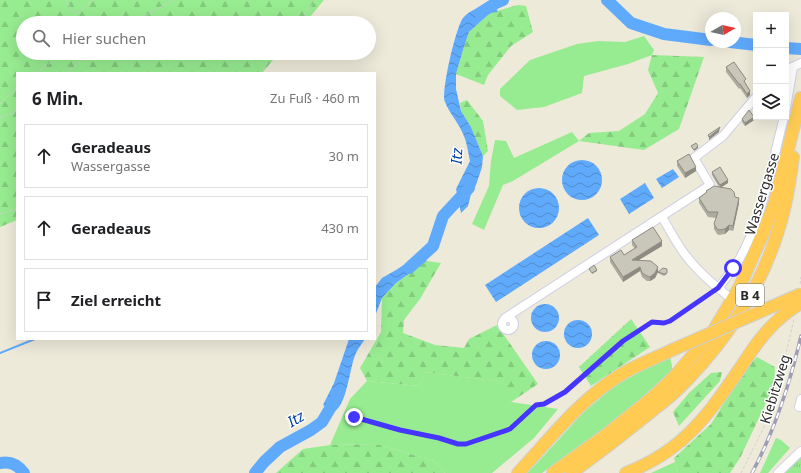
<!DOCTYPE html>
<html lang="de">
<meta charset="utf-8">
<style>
body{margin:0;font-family:"Noto Sans",sans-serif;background:#f6f6f6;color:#202124}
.controls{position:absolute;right:12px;top:12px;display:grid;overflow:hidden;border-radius:0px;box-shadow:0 4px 16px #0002}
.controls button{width:36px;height:36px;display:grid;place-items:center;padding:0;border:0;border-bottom:1px solid #e0e0e0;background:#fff;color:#202124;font:20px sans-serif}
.compass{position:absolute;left:705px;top:12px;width:36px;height:36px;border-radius:50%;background:#fff;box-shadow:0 4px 16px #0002;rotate:81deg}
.stop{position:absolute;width:12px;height:12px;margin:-9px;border:3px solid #4535ff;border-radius:50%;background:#fff}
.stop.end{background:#4535ff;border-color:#fff;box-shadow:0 1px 4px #0008}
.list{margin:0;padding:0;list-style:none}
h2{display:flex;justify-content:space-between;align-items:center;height:52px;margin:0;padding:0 16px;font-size:17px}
h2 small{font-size:13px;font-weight:400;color:#757577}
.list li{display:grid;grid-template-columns:26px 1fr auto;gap:12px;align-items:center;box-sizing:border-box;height:64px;margin:0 8px 8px;padding:0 8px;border:1px solid #e0e0e0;border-radius:0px}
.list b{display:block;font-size:15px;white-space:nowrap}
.list p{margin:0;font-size:13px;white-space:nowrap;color:#757577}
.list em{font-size:13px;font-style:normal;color:#757577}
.icon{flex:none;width:22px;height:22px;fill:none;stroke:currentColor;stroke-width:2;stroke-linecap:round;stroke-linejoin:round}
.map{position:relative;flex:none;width:801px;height:473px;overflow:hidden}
.search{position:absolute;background:#fff;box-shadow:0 4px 16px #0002;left:16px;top:16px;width:360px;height:44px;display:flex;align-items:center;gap:10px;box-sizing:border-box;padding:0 14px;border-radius:22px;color:#757577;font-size:15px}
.panel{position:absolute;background:#fff;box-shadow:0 4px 16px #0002;left:16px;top:72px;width:360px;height:268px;border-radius:0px}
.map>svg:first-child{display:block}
.grass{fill:#97eb90}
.forest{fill:url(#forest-firs)}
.park{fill:url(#park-tufts)}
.water{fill:url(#water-waves)}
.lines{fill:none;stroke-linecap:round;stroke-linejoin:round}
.stream{stroke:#60aafc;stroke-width:2}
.river{stroke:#60aafc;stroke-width:12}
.minor-casing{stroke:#d0cfe5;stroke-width:10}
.highway-casing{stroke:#d0d0d0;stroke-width:14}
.path{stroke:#d0d0d0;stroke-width:1;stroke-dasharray:3 2;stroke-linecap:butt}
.minor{stroke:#fff;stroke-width:8}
.highway{stroke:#ffcb53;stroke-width:12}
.rail-casing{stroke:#9f9cb6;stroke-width:3.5}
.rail{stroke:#fff;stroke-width:2;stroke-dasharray:6;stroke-linecap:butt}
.highway-bridge-casing{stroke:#d0d0d0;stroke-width:14;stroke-linecap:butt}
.highway-bridge{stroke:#ffcb53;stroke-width:12}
.wall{fill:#adaba0}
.shaded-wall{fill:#8d8b82}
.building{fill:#c9c7ba;stroke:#8d8b82}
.route{stroke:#4535ff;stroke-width:5}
.labels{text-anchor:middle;stroke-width:3;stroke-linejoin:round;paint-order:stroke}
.shield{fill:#fff;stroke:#6a6a6a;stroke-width:1}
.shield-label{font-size:13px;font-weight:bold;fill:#2a2a2a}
.street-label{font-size:14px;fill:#2a2a2a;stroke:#fff}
.water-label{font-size:15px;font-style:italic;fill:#0042a7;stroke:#fff}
</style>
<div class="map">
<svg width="801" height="473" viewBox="0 0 801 473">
<defs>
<pattern id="forest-firs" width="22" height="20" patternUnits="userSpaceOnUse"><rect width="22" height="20" fill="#97eb90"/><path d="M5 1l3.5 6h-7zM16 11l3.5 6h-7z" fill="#82ca7c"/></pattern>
<pattern id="park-tufts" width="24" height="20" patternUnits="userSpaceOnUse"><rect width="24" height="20" fill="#97eb90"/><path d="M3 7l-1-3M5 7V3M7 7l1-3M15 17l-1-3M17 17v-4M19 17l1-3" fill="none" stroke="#82ca7c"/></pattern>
<pattern id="water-waves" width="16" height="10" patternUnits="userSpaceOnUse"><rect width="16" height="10" fill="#60aafc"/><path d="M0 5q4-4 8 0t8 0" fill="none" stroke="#4f8bcc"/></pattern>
</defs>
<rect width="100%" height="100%" fill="#eeeada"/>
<g class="grass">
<path d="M 644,36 L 654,50 L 652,55 L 628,64 L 584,76 L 582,93 L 544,107 L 517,110 L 500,96 L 500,89 L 530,60 L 577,44 L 598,41 L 625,42 Z"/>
<path d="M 572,132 L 579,141 L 513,181 L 503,185 L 484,230 L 472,224 L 489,186 L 491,161 L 495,140 L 506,141 L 514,158 Z"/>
<path d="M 670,357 L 672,366 L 672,370 L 625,413 L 542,473 L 527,473 L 539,461 L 582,414 L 614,386 L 666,358 Z"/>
<path d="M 425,372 L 503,382 L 511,402 L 558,409 L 534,438 L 492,473 L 445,473 L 434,461 L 376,444 L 330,445 L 350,399 L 367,381 L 419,386 Z"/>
<path d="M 776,438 L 781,440 L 790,448 L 768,473 L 760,473 Z"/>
<path d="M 675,462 L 678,473 L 651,473 Z"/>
</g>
<g class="forest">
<path d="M 0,0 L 324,0 L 305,23 L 23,23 L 23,53 L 279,53 L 262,73 L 17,73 L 17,220 L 0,227 Z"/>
<path d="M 518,5 L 526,6 L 533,32 L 511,46 L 488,75 L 484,85 L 456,74 L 463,50 L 469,32 L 490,13 Z"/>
<path d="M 652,55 L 704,57 L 679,129 L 644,150 L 579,141 L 589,133 L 619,131 L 645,114 L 658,93 L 648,70 Z"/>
<path d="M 467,100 L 483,121 L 488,151 L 483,156 L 471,127 L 461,111 L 460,103 Z"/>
<path d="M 427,261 L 441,263 L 420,299 L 404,320 L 403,333 L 435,345 L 464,348 L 469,339 L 497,325 L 538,384 L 511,402 L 502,382 L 425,372 L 419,386 L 367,381 L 360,368 L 381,332 L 382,298 L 396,283 Z"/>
<path d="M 631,319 L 650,347 L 591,386 L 579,367 Z"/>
<path d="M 757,357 L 775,367 L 774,386 L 740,458 L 730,473 L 678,473 L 674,458 L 711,424 L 746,368 Z"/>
<path d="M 722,372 L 720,381 L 679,426 L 673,412 L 689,393 L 711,373 Z"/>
<path d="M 376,444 L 434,461 L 445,473 L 276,473 L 303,449 L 330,445 Z"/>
</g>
<path class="park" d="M 801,457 L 801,473 L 785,473 Z"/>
<g class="water">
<path d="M 492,1 L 498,12 L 490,13 L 469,32 L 463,50 L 456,74 L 456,89 L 461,111 L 471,127 L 483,156 L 482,167 L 476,185 L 471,194 L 468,206 L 461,213 L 456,189 L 470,161 C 468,152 467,142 463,134 C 459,123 449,113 445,102 C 441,91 456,27 463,18 C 469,10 483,6 492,1 Z"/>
<circle cx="582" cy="180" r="20"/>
<path d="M 673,169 L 679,177 L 662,188 L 656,179 Z"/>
<path d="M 645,183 L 654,198 L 629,214 L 620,199 Z"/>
<circle cx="539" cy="208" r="20"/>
<path d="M 588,218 L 599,235 L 496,302 L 485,285 Z"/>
<path d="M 417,256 L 427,261 L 396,283 L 382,298 L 375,316 L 375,287 L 382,278 L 396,270 Z"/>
<circle cx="545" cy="318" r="14"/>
<circle cx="578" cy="334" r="14"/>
<path d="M 349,339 L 365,339 C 362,344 358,348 356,353 C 349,368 348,403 334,412 L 323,405 L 334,383 Z"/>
<circle cx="546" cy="355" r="14"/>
</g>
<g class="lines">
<path class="stream" d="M 0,353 L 35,339"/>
<g class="river">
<path d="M 607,0 L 631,23 L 664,34 L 711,40"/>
<path d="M 480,13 L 496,3 L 503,0"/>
<path d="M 730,42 L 756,45"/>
<path d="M 786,48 L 801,49"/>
<path d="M 409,268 L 433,246 L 443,216 L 469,188"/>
<path d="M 0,463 C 10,461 18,465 24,473"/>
<path d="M 255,473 L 264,462 L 280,447 L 311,430 L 322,422 L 338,395"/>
</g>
<g class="minor-casing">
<g id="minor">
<path d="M 786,70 L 801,63"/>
<path d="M 786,108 L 793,67"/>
<path d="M 662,217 C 670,230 677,245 687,257 C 700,274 716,287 733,300"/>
<path d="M 718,288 C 726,278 734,269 740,258 C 763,216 772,163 784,117"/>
<circle cx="508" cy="324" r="6"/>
<path d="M 505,318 L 710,185 L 694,158 L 723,136 L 756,97"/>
<path d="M 799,407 L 801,399"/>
<path d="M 778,473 L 801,451"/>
</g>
</g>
<g class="highway-casing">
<g id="highway">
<path d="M 518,473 C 551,438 580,399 622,374 C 638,364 656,358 672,350"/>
<path d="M 553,473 L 606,435 L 653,397 L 674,377 L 712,333 L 739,288 L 762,236 L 775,202 L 801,98"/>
<path d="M 571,473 C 599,453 626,432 653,410 C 665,401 677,391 687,380 C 727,339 761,287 778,231 C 786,207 790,182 793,157"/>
<path d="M 626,473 C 684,451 709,414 743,364"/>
</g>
</g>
<g class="path">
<path d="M 65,0 L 76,15 L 75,23"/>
<path d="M 77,14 L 93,0"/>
<path d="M 133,23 L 173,0"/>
<path d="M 298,23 L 316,0"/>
<path d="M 36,73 L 53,61 L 58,53"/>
<path d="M 66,73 L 92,53"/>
<path d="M 260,73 L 275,53"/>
<path d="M 0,104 L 17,87"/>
<path d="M 0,118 L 17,111"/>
<path d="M 0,214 L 17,209"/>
<path d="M 800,284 L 801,277"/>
<path d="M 354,417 L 400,430 L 439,437 L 458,444 L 466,444 L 510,429 L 536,405 L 544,404 L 565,392 L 623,341 L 652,323 L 664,323 L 670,321 L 711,293"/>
<path d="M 741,473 L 763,429 L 778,388 L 794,319"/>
</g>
<use href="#minor" class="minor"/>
<use href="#highway" class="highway"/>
<g class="rail-casing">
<path id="rail" d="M 752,473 C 775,430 790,383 801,336"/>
</g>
<use href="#rail" class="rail"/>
<g class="highway-bridge-casing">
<g id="highway-bridge">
<path d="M 672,350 L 801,294"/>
<path d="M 743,364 C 758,340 775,318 801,303"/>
</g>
</g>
<use href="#highway-bridge" class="highway-bridge"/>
</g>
<g class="wall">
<path d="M 726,67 L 746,84 L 750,95 L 747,98 L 740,88 L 739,89 L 726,72 Z"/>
<path d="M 742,119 L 754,120 L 745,126 L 742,122 Z"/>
<path d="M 677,161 L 696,171 L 685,178 L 677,166 Z"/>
<path d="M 712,172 L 728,183 L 721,187 L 735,197 L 739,203 L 733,231 L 729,230 L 725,234 L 719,235 L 717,234 L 714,229 L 714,224 L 716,218 L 708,217 L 699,203 L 699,198 L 706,193 L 706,191 L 719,187 L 712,175 Z"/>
<path d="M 632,240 L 662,246 L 639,260 L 658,272 L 655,278 L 650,281 L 647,281 L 642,277 L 640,271 L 623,282 L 610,262 L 610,257 L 624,255 L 635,249 L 632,245 Z"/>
<path d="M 667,269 L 667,274 L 664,276 L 658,273 L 658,272 Z"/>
</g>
<g class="shaded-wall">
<path d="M 750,91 L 750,95 L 747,98 L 747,94 Z"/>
<path d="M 754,117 L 754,120 L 745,126 L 745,123 Z"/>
<path d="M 720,127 L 719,132 L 709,140 L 709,137 Z"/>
<path d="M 698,146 L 698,148 L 694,151 L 694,150 Z"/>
<path d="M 696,167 L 696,171 L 685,178 L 685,173 Z"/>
<path d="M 728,180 L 728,183 L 720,188 L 720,185 Z"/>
<path d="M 739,198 L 739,203 L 733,231 L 733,226 Z"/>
<path d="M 729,225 L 729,230 L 725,234 L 725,229 Z"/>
<path d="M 662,241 L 662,246 L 632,264 L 632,260 Z"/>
<path d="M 640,267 L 640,271 L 623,282 L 623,277 Z"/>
<path d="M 658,267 L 658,272 L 655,278 L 650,281 L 650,277 Z"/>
<path d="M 597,270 L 597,271 L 592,274 L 592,273 Z"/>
</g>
<g class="building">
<path d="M 734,62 L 746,79 L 744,81 L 750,91 L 747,94 L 740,84 L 739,84 L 726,67 Z"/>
<path d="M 749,110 L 754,117 L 745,123 L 742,119 Z"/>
<path d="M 720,127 L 719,129 L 709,137 L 708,135 Z"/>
<path d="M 696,143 L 698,146 L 694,150 L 691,146 Z"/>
<path d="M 689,154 L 696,167 L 685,173 L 677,161 Z"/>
<path d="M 720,167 L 728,180 L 720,185 L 712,172 Z"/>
<path d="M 714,186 L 731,189 L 734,192 L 735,197 L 739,198 L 733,226 L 729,225 L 725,229 L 719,230 L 717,229 L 714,224 L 718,212 L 708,212 L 699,198 L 707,192 L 706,191 Z"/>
<path d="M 653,227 L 662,241 L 632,260 L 651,261 L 658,267 L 655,273 L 650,277 L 647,276 L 642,273 L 640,267 L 623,277 L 610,257 L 621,250 L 624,255 L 637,247 L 632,240 Z"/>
<path d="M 594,265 L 597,270 L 592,273 L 589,269 Z"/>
<path d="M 663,268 L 667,269 L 667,273 L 664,274 L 658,272 Z"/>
</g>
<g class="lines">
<path class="route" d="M 354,417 L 400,430 L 439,438 L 458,444 L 466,444 L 510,429 L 536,405 L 544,404 L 565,392 L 623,341 L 652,322 L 664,323 L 670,321 L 718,288 L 733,268"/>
</g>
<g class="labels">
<rect class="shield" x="736" y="284" width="28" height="22" rx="3"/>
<g class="shield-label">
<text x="750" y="300">B 4</text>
</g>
<g class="street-label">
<text transform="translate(762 194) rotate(-73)" y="5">Wassergasse</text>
<text transform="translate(775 389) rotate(-73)" y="5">Kiebitzweg</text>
</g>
<g class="water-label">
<text transform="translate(457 156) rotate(-87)" y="5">Itz</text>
<text transform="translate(296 419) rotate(-31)" y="5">Itz</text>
</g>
</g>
</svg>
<div class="controls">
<button>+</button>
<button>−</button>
<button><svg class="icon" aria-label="layers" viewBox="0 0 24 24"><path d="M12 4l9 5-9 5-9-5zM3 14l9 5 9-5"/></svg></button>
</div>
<svg class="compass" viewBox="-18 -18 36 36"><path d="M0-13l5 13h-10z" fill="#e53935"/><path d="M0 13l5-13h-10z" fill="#757577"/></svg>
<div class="stop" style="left:733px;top:268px"></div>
<div class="stop end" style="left:354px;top:417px"></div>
<div class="search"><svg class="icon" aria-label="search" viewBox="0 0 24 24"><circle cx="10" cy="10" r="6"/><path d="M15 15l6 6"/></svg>Hier suchen</div>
<section class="panel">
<h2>6 Min.<small>Zu Fuß · 460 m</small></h2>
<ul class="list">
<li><svg class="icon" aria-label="ahead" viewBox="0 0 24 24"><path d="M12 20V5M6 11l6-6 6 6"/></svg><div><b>Geradeaus</b><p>Wassergasse</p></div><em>30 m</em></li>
<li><svg class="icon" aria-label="ahead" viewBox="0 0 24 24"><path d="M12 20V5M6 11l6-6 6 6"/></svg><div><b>Geradeaus</b></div><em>430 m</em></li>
<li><svg class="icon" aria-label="arrive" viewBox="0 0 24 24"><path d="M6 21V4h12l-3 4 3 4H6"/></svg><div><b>Ziel erreicht</b></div></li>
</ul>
</section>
</div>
